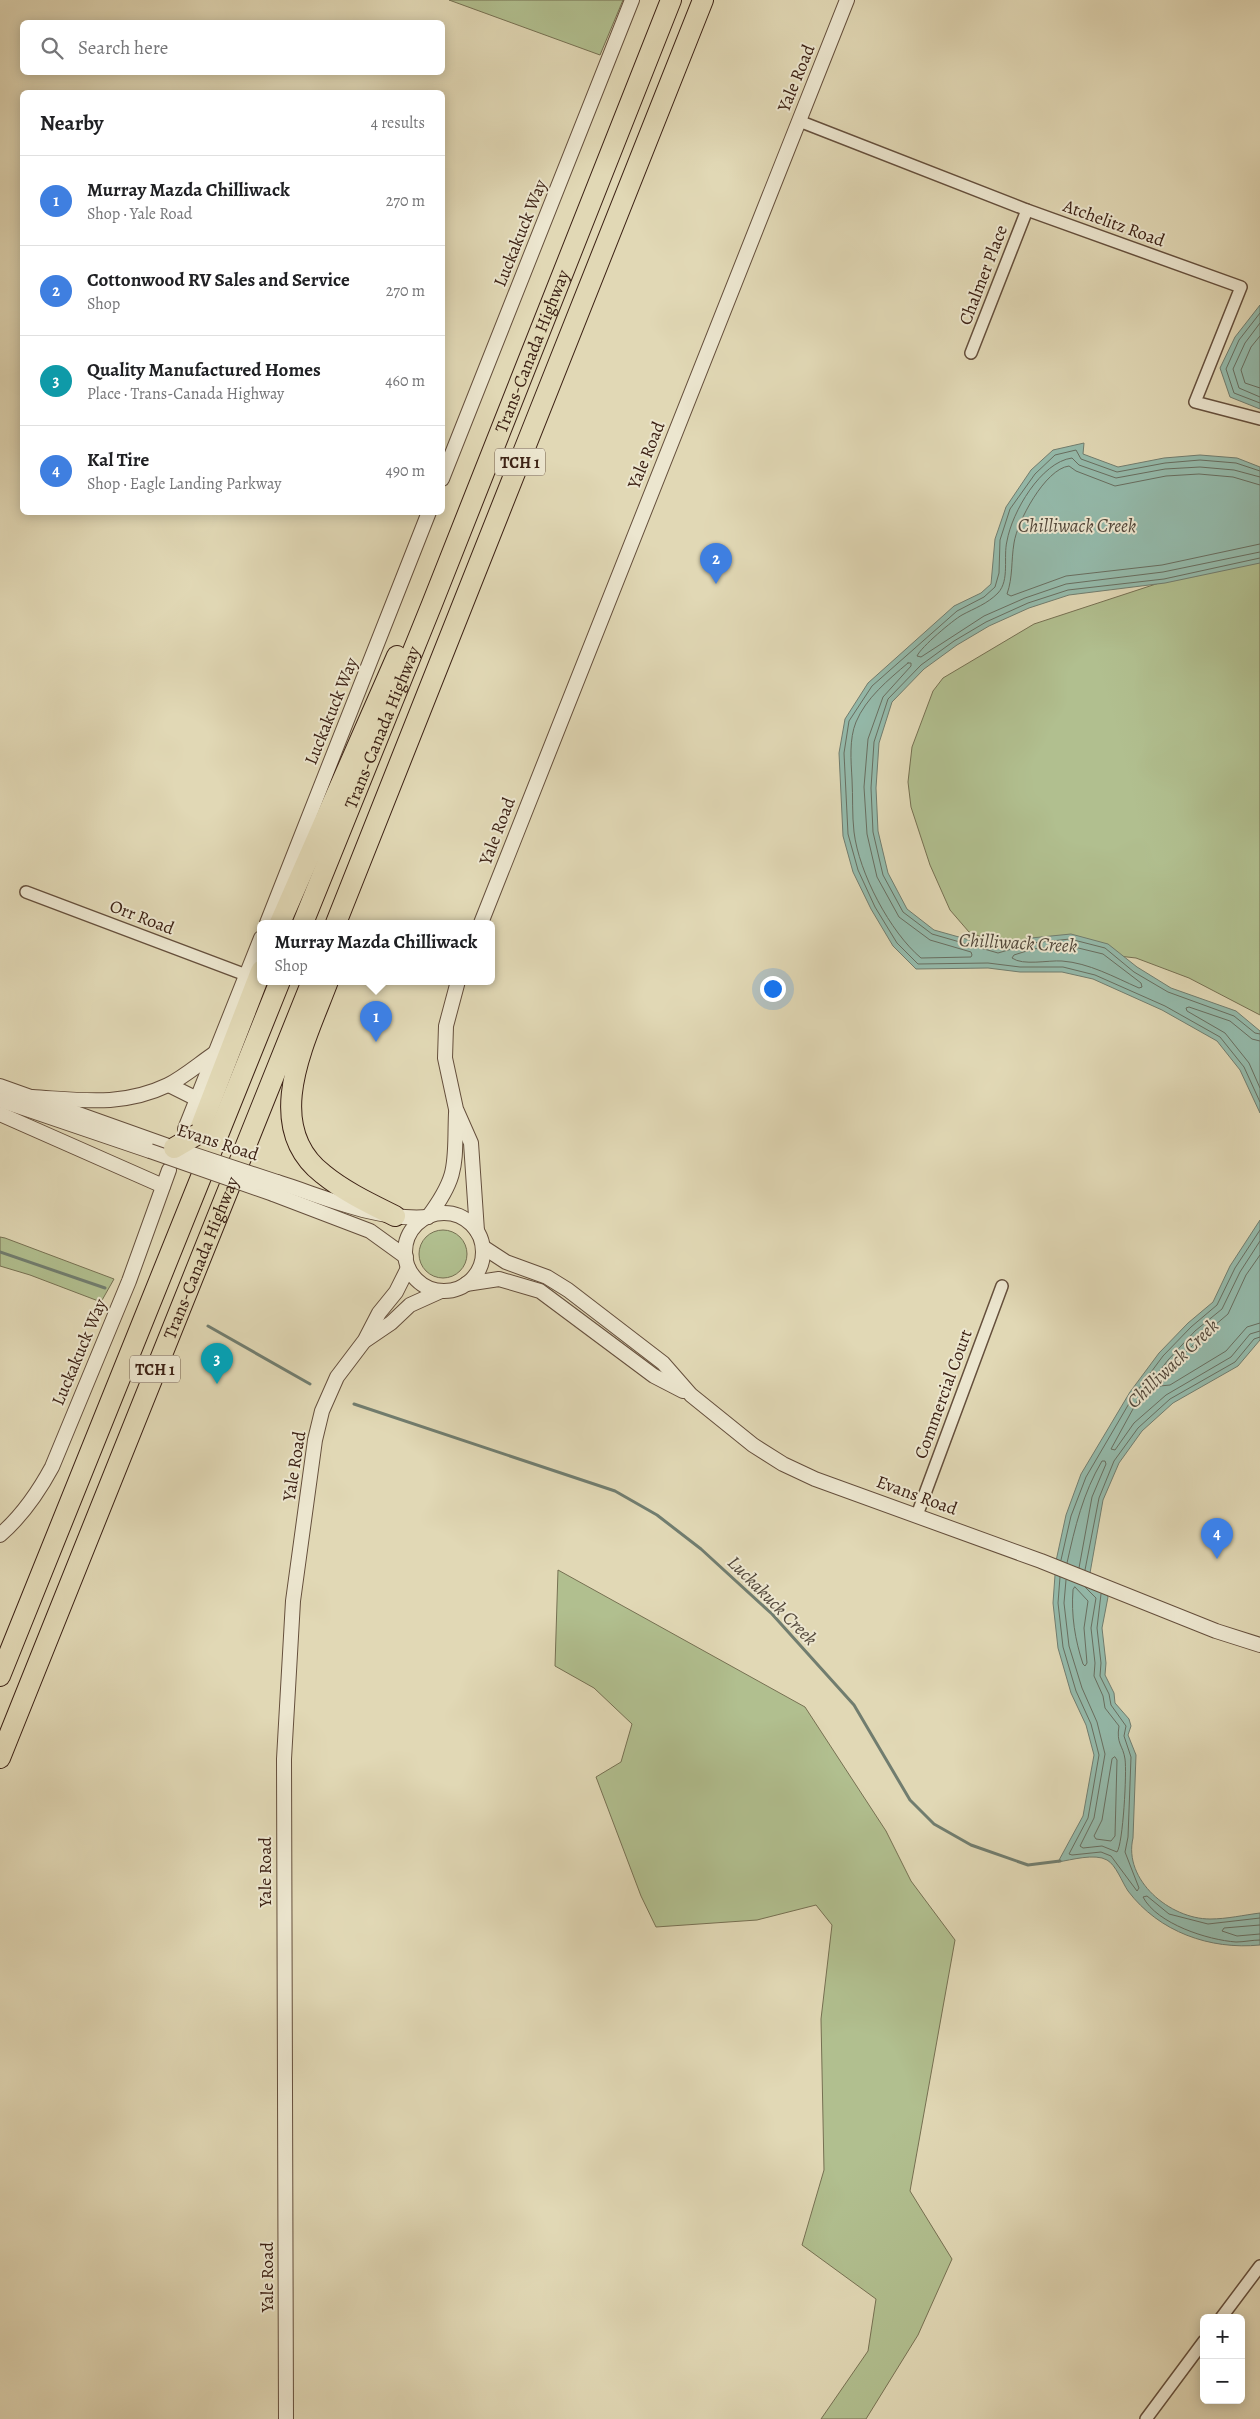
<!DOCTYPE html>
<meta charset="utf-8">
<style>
body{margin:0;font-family:Alegreya,serif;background:#f2f2f2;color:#202124}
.controls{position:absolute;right:15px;bottom:15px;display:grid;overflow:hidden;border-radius:8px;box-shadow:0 2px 12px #0003}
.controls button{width:45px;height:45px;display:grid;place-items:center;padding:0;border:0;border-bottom:1px solid #e0e0e0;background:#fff;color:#202124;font:25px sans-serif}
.you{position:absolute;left:772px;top:988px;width:18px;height:18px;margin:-12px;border:4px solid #fff;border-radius:50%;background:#1a73e8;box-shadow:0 0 0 8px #1a73e833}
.badge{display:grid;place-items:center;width:32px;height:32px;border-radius:50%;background:#111827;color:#fff;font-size:16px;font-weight:700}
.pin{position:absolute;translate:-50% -41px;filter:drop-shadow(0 1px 2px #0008)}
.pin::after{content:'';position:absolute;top:26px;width:18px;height:15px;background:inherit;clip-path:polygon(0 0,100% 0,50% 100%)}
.popup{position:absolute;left:257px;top:920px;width:238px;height:65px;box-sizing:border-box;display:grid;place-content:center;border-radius:8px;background:#fff;filter:drop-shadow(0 1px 4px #0005);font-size:16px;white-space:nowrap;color:#757577}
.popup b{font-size:19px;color:#202124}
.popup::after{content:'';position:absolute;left:50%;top:100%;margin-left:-10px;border:10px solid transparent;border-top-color:#fff}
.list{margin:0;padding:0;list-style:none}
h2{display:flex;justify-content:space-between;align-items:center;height:65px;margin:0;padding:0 20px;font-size:21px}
h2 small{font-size:16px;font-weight:400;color:#757577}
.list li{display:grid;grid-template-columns:32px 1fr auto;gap:15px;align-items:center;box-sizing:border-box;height:90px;padding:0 20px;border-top:1px solid #e0e0e0}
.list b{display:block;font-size:19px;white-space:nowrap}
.list p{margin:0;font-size:16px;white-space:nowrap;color:#757577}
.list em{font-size:16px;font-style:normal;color:#757577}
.icon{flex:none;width:28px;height:28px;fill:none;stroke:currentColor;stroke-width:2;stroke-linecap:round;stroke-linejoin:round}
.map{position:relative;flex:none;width:1260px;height:2419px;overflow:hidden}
.search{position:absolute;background:#fff;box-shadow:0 2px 12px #0003;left:20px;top:20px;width:425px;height:55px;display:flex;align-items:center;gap:12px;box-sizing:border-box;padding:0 18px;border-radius:8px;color:#757577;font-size:19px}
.panel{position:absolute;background:#fff;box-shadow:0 2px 12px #0003;left:20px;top:90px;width:425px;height:425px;border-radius:8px}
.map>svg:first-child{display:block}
.green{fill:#b1bf8f;stroke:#767052}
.water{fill:#94baab;stroke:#717d6f}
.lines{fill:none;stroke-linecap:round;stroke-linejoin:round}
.shore{stroke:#686e60;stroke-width:1}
.stream{stroke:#717d6f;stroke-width:3}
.minor-casing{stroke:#654f3c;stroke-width:14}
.tertiary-casing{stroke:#654f3c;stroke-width:16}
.motorway-casing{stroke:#3c2114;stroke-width:22}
.minor{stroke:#ece6cf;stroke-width:11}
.tertiary{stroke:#ece6cf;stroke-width:14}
.motorway{stroke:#e1d8b5;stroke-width:20}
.tertiary-bridge-casing{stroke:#654f3c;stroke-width:16;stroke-linecap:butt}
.motorway-bridge-casing{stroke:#3c2114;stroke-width:22;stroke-linecap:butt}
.tertiary-bridge{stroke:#ece6cf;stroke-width:14}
.motorway-bridge{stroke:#e1d8b5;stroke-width:20}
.labels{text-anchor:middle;stroke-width:4;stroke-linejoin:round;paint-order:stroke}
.shield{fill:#ece6cf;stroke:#715c4c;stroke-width:1}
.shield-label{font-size:16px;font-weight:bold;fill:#3c2114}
.street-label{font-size:18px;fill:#3c2114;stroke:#ece6cf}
.water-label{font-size:19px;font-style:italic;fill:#52473a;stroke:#ece6cf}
</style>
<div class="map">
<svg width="1260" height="2419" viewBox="0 0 1260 2419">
<rect width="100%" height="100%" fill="#e1d8b5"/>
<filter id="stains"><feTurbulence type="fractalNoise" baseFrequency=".004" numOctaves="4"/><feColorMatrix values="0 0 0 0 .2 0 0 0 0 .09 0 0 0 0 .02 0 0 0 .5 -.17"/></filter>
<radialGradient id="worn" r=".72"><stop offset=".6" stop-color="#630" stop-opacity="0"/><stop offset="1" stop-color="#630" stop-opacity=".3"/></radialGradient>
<g class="green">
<path d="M 449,0 L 623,0 L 600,55 Z"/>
<path d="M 1260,558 L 1260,1015 L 1189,978 L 1136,958 L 994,942 L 969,932 L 950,910 L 930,865 L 911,807 L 908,782 L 912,747 L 933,691 L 943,678 L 1034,624 L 1217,564 Z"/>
<circle cx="443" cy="1254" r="24"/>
<path d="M 0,1237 L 5,1238 L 114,1279 L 101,1302 L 30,1275 L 0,1266 Z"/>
<path d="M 558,1570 L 805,1707 L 886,1831 L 911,1881 L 955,1940 L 910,2191 L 952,2259 L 918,2335 L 866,2419 L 821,2419 L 868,2351 L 876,2299 L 802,2245 L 824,2170 L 821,2019 L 832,1925 L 816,1905 L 757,1920 L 656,1927 L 641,1896 L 596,1777 L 621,1762 L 632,1724 L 594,1688 L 555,1666 Z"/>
</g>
<g class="water">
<path d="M 1260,305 L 1260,409 L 1230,397 L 1220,368 L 1235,337 Z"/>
<path d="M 1084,443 L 1083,454 L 1118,467 L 1164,458 L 1200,455 L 1237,458 L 1260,467 L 1260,563 L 1165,583 L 1069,595 L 1029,608 L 989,626 L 957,645 L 924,669 L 892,702 L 879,743 L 876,788 L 878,831 L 888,873 L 907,909 L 934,930 L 998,948 L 1031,938 L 1071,934 L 1108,944 L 1137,967 L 1171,988 L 1236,1011 L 1260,1031 L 1260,1113 L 1240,1070 L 1217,1041 L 1162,1010 L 1093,979 L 1062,972 L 1020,972 L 988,968 L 916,969 L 893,946 L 871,909 L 853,872 L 843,836 L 839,753 L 845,719 L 868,683 L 954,606 L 981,593 L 991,584 L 995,539 L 1006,507 L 1031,470 L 1053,450 Z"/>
<path d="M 1260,1220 L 1260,1340 L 1238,1366 L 1173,1403 L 1142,1431 L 1119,1463 L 1103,1500 L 1090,1573 L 1096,1583 L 1105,1588 L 1108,1597 L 1102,1628 L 1106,1663 L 1105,1675 L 1114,1693 L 1115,1703 L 1129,1719 L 1131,1726 L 1128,1735 L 1136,1755 L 1133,1838 C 1123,1880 1170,1919 1210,1919 C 1227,1919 1244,1915 1260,1913 L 1260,1945 C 1210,1950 1159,1932 1128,1891 C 1122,1882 1116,1865 1107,1860 C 1095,1853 1071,1860 1058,1862 L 1083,1816 L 1094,1755 L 1086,1725 L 1071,1693 L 1058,1648 L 1053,1603 L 1056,1561 L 1066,1515 L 1081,1474 L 1130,1392 L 1159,1353 L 1188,1323 L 1213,1302 L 1230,1266 Z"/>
</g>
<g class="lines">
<g class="shore">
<path d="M 1260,313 L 1239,340 L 1226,369 L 1234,393 L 1260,403"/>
<path d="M 1260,323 L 1245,343 L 1233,369 L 1239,388 L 1260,397"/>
<path d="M 1260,336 L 1251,347 L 1241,370 L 1245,383 L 1260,388"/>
<path d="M 1260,471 L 1236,463 L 1200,460 L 1165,463 L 1117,472 L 1081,459 L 1076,450 L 1055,455 L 1035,474 L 1010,509 L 1000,540 L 999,573 L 995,587 L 984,597 L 957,611 L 872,686 L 849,721 L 844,753 L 848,834 L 858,870 L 875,907 L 897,943 L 918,964 L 988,963 L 1020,967 L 1063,967 L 1095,975 L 1165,1006 L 1220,1037 L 1244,1067 L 1260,1102"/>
<path d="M 1260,477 L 1234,470 L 1200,467 L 1165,469 L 1116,478 L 1079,465 L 1072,458 C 1041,462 1012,512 1007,541 C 1003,557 1010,580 998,593 C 987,604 975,608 962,615 C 953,620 921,647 917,656 L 921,657 L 984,616 L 1025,598 L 1066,584 L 1163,572 L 1260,552"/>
<path d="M 1260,485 L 1233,477 L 1199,474 L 1166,476 L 1115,486 L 1076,471 L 1069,466 C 1045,469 1017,522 1014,543 C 1011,561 1013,577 1007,594 L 1011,596 L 1066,576 L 1162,565 L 1260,544"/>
<path d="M 1260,558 L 1164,579 L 1068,590 L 1028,603 L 986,622 L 954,641 L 921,665 L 888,699 L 874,742 L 871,788 L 873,832 L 883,875 L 903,912 L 932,934 L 998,953 L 1032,943 L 1070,939 L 1105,948 L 1134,972 L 1168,992 L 1234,1016 L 1255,1033 L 1260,1034"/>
<path d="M 908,663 L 911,663 L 911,666 L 883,697 L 868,739 L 864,787 L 867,834 L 877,877 L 899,917 L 930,940 L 971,952 L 972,955 L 971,957 L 921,958 C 890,932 859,873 854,832 C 852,815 853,797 852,779 C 851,761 849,739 856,722 C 866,698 888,680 908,663 Z"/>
<path d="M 1070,946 L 1103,954 L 1141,983 L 1142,987 L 1139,988 C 1114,977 1089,963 1062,961 C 1048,960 1023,966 1012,958 L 1014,955 L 1033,949 Z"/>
<path d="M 1260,1041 L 1252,1039 L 1230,1021 L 1189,1007 L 1186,1008 L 1187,1011 L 1225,1033 L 1249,1063 L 1260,1088"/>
<path d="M 1260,1241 L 1240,1272 L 1222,1309 L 1195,1331 L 1168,1360 L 1139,1398 L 1111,1449 L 1115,1450 L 1134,1423 L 1166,1395 L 1231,1357 L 1250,1334 L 1260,1331"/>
<path d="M 1260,1255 L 1246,1275 L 1228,1314 L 1201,1337 L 1174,1364 L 1160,1386 L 1170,1385 L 1226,1351 L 1247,1327 L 1260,1323"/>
<path d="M 1061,1560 L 1071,1516 L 1086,1477 L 1134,1395 L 1163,1356 L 1191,1327 L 1217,1305 L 1235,1268 L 1260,1230"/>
<path d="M 1067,1563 C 1075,1527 1083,1493 1102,1461 L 1105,1461 L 1106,1464 L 1092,1497 L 1079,1568"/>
<path d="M 1085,1570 L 1099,1498 L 1114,1461 L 1138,1428 L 1170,1399 L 1235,1362 L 1254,1339 L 1260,1337"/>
<path d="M 1060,1577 L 1058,1603 L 1063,1647 L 1076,1691 L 1091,1724 L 1099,1755 L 1088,1818 L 1069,1854 L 1072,1855 L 1101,1852 L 1111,1856 L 1137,1891 L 1139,1888 L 1125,1852 L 1128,1837 L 1131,1757 L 1124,1736 L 1126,1726 L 1111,1705 L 1109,1694 L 1100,1676 L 1101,1663 L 1097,1628 L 1101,1594"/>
<path d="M 1066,1580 L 1064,1603 L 1069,1646 L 1082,1688 L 1097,1722 L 1105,1754 L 1094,1818 L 1080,1846 L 1083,1848 L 1102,1846 L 1117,1852 C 1123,1844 1127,1772 1125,1759 C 1123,1745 1116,1744 1119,1726 L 1105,1708 L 1103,1696 L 1094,1676 L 1095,1663 L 1091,1628 L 1096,1598 L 1085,1587"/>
<path d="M 1075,1587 L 1088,1601 L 1084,1628 L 1087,1663 L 1085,1666 L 1083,1664 C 1075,1640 1071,1615 1073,1590 Z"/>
<path d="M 1115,1757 L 1117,1760 L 1115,1836 L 1111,1841 L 1096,1839 L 1094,1836 L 1102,1820 L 1112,1759 Z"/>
<path d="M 1260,1918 L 1208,1924 L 1169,1914 L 1147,1896 L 1143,1897 C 1157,1924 1208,1940 1236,1942 C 1244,1942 1252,1940 1260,1940"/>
<path d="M 1260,1925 L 1224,1928 L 1222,1931 L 1237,1936 L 1260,1934"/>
</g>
<g class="stream">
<path d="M 0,1252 L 105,1288"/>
<path d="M 208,1326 L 310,1384"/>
<path d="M 354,1404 L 615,1491 L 657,1515 L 701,1549 L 772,1614 L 854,1705 L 910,1800 L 934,1824 L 971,1845 L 1028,1865 L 1060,1861"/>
</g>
<g class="minor-casing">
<g id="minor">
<path d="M 799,121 L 1027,210 L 1241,287 L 1195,402 L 1260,419"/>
<path d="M 971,353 L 1027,210"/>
<path d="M 26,892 L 246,975"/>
<path d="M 917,1515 L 1002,1286"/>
<path d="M 1221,2318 L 1260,2266"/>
<path d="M 1146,2419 L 1204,2341"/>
</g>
</g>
<g class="tertiary-casing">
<g id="tertiary">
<path d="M 442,479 L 632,0"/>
<path d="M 267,923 L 429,512"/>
<path d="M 481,923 L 847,0"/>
<path d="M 458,981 L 446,1026 L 445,1058 L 456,1109 L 471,1143 L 477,1231"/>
<path d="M 169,1085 L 197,1099"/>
<path d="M 0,1086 L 174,1148"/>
<path d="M 32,1097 C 81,1100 122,1107 168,1085 C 184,1077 200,1063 215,1053"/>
<path d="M 0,1100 L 150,1151"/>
<path d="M 0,1114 L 163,1186"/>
<path d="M 185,1129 L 261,938"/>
<path d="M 277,1182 C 325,1197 376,1221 428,1217"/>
<path d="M 273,1194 L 370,1231 L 406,1257"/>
<circle cx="444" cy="1252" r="39"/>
<path d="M 428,1217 C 460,1174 454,1163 456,1113"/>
<path d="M 483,1247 L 506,1262 L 547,1277 L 568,1290 L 663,1363 L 691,1395 L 753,1445 L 783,1464 L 815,1479 L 1041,1561 L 1216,1631 L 1260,1645"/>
<path d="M 466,1284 L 499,1279 L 540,1291 L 654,1376 L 683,1391"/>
<path d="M 366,1340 L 391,1323 L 410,1305 L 441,1291"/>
<path d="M 0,1535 C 23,1515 38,1493 52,1467 L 129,1281 L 169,1170"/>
<path d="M 286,2419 L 284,1759 L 293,1601 L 315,1440 L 322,1411 L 337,1377 L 365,1340 L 379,1313 L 396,1292 L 408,1268"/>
</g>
</g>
<g class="motorway-casing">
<g id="motorway">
<path d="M 280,923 L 397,656"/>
<path id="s1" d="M 303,923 L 432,604 L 671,0"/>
<path d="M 336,923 L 703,0"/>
<path d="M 328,981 C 306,1040 260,1125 323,1174 C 345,1192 371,1204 395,1216"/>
<path d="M 194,1152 L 198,1134 L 261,971"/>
<path d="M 0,1676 L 280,981"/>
<path id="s2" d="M 0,1758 L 312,981"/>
</g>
</g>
<use href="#minor" class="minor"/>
<use href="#tertiary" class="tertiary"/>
<use href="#motorway" class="motorway"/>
<g class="tertiary-bridge-casing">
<g id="tertiary-bridge">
<path d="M 174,1148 L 277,1182"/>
<path d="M 150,1151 L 273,1194"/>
</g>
</g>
<g class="motorway-bridge-casing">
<path id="motorway-bridge" d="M 174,1148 L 198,1134"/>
</g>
<use href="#tertiary-bridge" class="tertiary-bridge"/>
<use href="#motorway-bridge" class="motorway-bridge"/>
</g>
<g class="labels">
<g class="shield">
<rect x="495" y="448.5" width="50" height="27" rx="4"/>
<rect x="130" y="1355.5" width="50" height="27" rx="4"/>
</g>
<g class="shield-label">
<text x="520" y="468">TCH 1</text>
<text x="155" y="1375">TCH 1</text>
</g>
<g class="street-label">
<text transform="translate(796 78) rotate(-68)" y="6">Yale Road</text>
<text transform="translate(1114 223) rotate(20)" y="6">Atchelitz Road</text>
<text transform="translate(520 233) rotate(-68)" y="6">Luckakuck Way</text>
<text transform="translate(983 275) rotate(-69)" y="6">Chalmer Place</text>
<text dy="6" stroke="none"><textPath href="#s1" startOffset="616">Trans-Canada Highway</textPath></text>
<text transform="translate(646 455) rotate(-68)" y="6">Yale Road</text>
<text transform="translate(331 711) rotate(-68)" y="6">Luckakuck Way</text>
<text dy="6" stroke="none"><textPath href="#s1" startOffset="211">Trans-Canada Highway</textPath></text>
<text transform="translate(497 831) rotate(-69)" y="6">Yale Road</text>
<text transform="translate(142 917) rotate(21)" y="6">Orr Road</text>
<text transform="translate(218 1142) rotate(18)" y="6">Evans Road</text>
<text dy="6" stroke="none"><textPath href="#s2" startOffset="539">Trans-Canada Highway</textPath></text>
<text transform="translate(79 1352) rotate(-67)" y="6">Luckakuck Way</text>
<text transform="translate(943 1394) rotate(-70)" y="6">Commercial Court</text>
<text transform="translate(294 1466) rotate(-81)" y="6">Yale Road</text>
<text transform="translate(917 1495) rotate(20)" y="6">Evans Road</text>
<text transform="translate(265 1872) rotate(-90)" y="6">Yale Road</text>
<text transform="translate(267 2277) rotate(-90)" y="6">Yale Road</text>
</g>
<g class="water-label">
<text x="1077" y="532">Chilliwack Creek</text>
<text transform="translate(1018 942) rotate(3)" y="7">Chilliwack Creek</text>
<text transform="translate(1172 1363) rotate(-44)" y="7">Chilliwack Creek</text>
<text transform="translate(773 1600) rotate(45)" y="7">Luckakuck Creek</text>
</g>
</g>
<rect width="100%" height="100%" filter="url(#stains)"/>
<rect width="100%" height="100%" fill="url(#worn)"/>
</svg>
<div class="controls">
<button>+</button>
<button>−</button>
</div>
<div class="you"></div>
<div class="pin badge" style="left:376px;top:1042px;background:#3f7fe0">1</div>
<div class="popup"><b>Murray Mazda Chilliwack</b>Shop</div>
<div class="pin badge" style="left:716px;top:584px;background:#3f7fe0">2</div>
<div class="pin badge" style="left:217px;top:1384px;background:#0f9aa8">3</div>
<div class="pin badge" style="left:1217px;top:1559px;background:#3f7fe0">4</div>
<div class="search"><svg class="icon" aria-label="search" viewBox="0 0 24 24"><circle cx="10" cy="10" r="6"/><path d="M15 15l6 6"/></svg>Search here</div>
<section class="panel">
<h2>Nearby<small>4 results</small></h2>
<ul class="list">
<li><span class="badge" style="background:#3f7fe0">1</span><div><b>Murray Mazda Chilliwack</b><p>Shop · Yale Road</p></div><em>270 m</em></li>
<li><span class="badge" style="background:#3f7fe0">2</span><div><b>Cottonwood RV Sales and Service</b><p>Shop</p></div><em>270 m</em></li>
<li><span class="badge" style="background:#0f9aa8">3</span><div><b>Quality Manufactured Homes</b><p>Place · Trans-Canada Highway</p></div><em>460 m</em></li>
<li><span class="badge" style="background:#3f7fe0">4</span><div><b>Kal Tire</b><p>Shop · Eagle Landing Parkway</p></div><em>490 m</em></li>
</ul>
</section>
</div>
